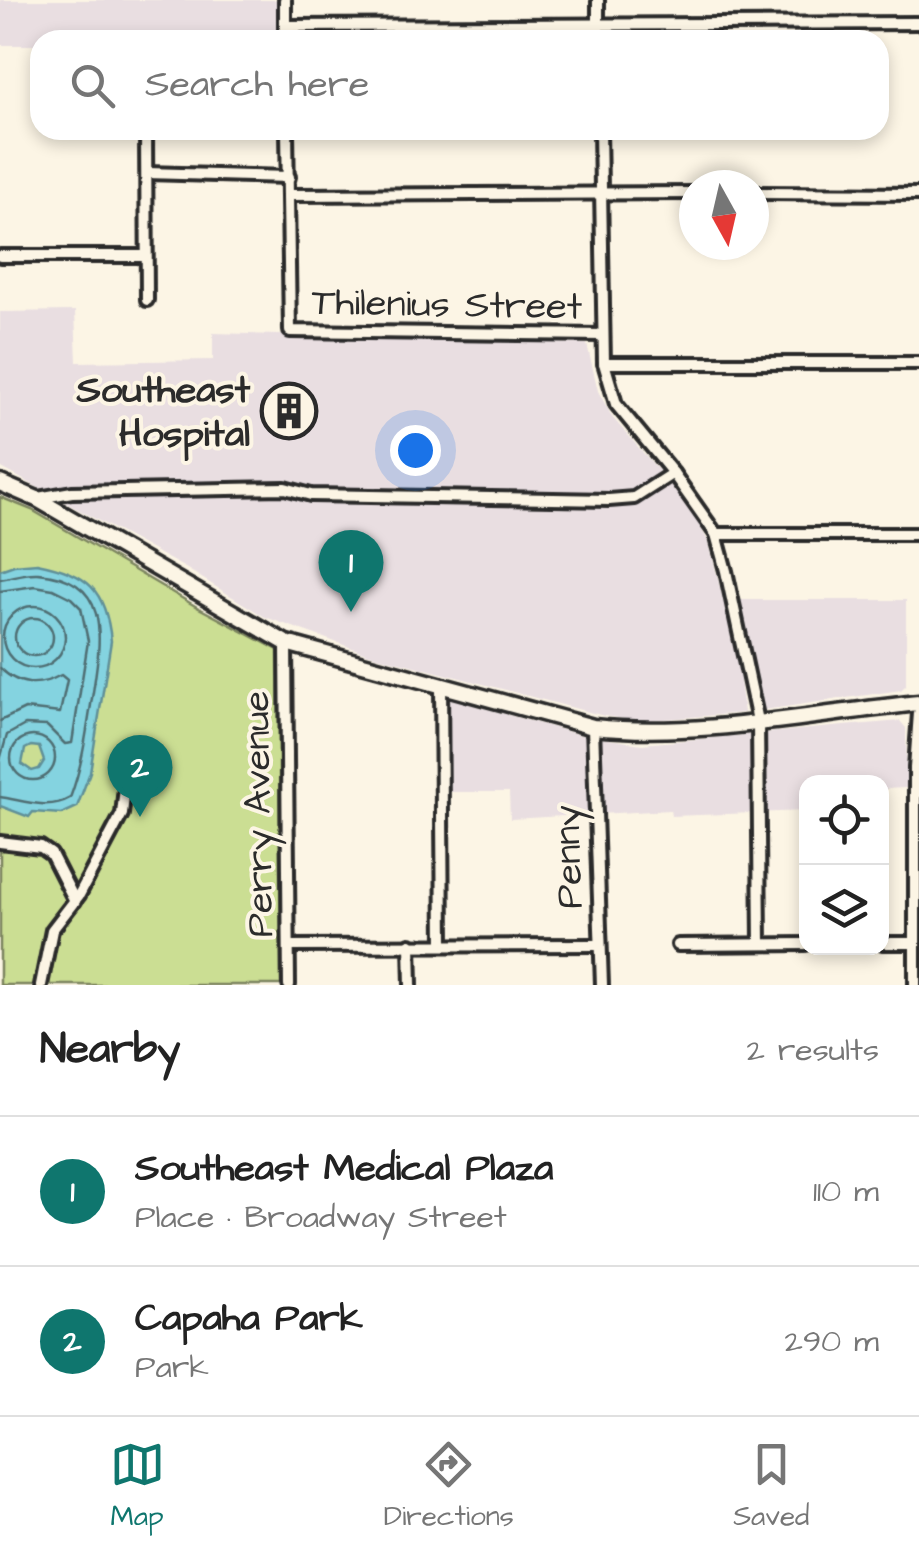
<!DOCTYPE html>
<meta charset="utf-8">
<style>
body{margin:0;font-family:"Architects Daughter",sans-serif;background:#f2f2f2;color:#222}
.controls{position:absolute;right:30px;bottom:30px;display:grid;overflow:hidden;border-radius:20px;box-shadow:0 5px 15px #0003}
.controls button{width:90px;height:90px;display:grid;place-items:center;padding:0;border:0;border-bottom:2px solid #e0e0e0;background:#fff;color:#222;font:50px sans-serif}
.compass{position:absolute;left:679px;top:170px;width:90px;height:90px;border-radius:50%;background:#fff;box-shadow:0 5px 15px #0003;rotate:172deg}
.you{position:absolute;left:415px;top:450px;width:35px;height:35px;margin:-25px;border:8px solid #fff;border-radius:50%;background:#1a73e8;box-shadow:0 0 0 15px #1a73e833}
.badge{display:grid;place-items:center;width:65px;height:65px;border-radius:50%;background:#0f766e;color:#fff;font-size:32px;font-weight:700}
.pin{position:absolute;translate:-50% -82px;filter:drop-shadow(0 2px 5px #0008)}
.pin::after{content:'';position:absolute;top:52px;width:35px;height:30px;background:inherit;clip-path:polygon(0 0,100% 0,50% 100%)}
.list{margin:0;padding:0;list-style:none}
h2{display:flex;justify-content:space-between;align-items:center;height:130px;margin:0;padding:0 40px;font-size:42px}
h2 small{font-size:32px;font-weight:400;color:#767676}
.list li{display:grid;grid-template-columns:65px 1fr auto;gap:30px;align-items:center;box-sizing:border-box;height:150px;padding:0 40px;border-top:2px solid #e0e0e0}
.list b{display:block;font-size:38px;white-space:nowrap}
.list p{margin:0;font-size:32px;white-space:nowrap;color:#767676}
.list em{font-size:32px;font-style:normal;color:#767676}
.icon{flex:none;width:55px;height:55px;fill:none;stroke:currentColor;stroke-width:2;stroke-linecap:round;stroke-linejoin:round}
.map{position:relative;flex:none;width:919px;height:985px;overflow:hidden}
.search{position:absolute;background:#fff;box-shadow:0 5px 15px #0003;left:30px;right:30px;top:30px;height:110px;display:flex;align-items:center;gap:25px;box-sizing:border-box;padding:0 35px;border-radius:30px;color:#767676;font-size:38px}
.sheet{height:430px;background:#fff}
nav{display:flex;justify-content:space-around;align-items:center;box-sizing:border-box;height:140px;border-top:2px solid #e0e0e0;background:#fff;font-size:28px;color:#767676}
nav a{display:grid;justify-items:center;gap:5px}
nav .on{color:#0f766e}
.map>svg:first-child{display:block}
.built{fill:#e9dee1}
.green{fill:#cbde93;stroke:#7b845f;stroke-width:2.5}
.water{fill:#84d3e0;stroke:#609098;stroke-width:2.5;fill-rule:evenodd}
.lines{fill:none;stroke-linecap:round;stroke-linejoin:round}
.shore{stroke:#4f6e73;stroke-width:2.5}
.street-casing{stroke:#2b2b2b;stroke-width:18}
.secondary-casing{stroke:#2b2b2b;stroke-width:21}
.street{stroke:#fcf5e5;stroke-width:10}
.secondary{stroke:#fcf5e5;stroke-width:14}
.labels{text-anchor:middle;stroke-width:8;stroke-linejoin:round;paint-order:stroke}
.street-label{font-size:38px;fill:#2b2b2b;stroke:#fcf5e5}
.poi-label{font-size:38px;font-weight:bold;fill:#2b2b2b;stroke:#fcf5e5;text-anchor:end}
</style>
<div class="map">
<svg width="919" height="985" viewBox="0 0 919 985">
<rect width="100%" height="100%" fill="#fcf5e5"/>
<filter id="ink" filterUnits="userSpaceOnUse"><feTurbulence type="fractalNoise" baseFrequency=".01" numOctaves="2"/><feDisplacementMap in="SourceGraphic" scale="20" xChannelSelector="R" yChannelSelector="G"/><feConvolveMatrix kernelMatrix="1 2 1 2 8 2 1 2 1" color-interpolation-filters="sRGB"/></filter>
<g filter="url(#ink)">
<g class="built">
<path d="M 0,0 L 276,0 L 277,40 L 40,40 L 40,45 L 0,45 Z"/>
<path d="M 75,311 L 77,362 L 213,360 L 213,333 L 587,344 L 598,391 L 612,417 L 688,504 L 709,543 L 737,655 L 744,713 L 639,721 L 604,716 L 369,654 L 265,617 L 187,569 L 0,467 L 0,312 Z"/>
<path d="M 740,600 L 906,600 L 906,685 L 901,690 L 764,710 Z"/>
<path d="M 448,698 L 581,735 L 642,744 L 900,721 L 906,728 L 907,788 L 882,789 L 882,782 L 806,782 L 806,811 L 671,816 L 670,810 L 510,819 L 509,792 L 450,792 Z"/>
</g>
<path class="green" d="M 0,497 L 32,510 L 197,607 L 278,650 L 281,985 L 0,985 Z"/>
<path class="water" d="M 37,563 C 88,573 106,590 111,641 L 90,772 L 77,807 L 62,814 L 33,812 L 29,817 L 0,806 L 0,570 L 14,565 ZM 31,746 L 39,747 L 44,761 L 39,769 L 32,771 L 22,764 L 25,749 Z"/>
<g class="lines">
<g class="shore">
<path d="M 0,579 C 13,577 25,572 38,573 C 112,579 101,639 93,692 C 87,729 83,764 70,798 C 48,811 22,800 0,797"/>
<path d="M 0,591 L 35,586 L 53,589 L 71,598 L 81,608 L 88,641 L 72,743 L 65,744 L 47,726 L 25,725 L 7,735 L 0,760"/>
<circle cx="34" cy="637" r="31"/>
<circle cx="34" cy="637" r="19"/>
<path d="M 0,668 C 19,687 39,687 61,675 L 67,680 L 60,713 L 25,709 L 0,721"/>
<circle cx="33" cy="758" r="22"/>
</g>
<g class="street-casing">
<g id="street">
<path d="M 285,0 L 285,29"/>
<path d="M 598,0 L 598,40"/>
<path d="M 285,40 L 285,26 L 919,23"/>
<path d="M 146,130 L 147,300"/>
<path d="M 287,130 L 290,331 L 603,335"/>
<path d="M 600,130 L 604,363 L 616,404 L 673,473 L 716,534 L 726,571 L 758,721 L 760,944"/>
<path d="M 147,173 L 289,177"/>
<path d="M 754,193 L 919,194"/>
<path d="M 291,195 L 694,193"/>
<path d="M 0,256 L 146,256"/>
<path d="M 604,363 L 919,363"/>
<path d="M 38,498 L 72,492 L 285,488 L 311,495 L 609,500 L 634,498 L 673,473"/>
<path d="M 716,534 L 919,534"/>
<path d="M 286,643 L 289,985"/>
<path d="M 441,685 L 443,945"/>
<path d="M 593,727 L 602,985"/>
<path d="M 0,842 L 41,847 L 51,854 L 75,901"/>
<path d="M 882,943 L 914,943"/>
<path d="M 410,944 L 411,985"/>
<path d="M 678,945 L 806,944"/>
<path d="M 289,946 L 600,945"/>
<path d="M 41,985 L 52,930 L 79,895 L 122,814 L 129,753"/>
<path d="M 915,985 L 915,768 L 919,713"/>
</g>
</g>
<g class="secondary-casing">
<path id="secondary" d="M 0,483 L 37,499 L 286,643 L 593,727 C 701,738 811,714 919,703"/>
</g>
<use href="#street" class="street"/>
<use href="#secondary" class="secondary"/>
</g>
</g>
<defs>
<g id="building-ring" transform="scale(2.875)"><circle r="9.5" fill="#fcf5e5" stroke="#2b2b2b" stroke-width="1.5"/><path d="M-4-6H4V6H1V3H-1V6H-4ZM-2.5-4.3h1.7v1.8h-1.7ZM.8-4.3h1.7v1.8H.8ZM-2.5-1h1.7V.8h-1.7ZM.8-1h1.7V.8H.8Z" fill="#2b2b2b"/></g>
</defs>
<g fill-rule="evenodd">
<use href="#building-ring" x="289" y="411"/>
</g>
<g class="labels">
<g class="street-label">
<text transform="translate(447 303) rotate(1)" y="13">Thilenius Street</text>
<text transform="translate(257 814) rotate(-91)" y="13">Perry Avenue</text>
<text transform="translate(567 857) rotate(-92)" y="13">Penny</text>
</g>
<g class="poi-label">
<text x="250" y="402">Southeast<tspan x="250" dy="44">Hospital</tspan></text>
</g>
</g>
</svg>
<div class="controls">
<button><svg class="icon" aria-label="locate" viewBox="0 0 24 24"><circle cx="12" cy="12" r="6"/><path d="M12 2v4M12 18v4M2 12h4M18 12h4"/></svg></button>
<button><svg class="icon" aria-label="layers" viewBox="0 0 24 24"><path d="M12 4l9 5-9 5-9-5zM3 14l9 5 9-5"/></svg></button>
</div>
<svg class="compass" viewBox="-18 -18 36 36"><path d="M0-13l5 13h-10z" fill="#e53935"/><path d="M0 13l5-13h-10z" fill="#767676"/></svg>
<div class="you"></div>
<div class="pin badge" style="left:351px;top:612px">1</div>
<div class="pin badge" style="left:140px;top:817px">2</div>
<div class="search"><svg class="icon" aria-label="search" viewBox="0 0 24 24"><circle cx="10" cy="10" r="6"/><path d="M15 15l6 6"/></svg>Search here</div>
</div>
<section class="sheet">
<h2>Nearby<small>2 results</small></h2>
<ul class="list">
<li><span class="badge">1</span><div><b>Southeast Medical Plaza</b><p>Place · Broadway Street</p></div><em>110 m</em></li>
<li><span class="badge">2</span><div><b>Capaha Park</b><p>Park</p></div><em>290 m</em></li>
</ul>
</section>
<nav>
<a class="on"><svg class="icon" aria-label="map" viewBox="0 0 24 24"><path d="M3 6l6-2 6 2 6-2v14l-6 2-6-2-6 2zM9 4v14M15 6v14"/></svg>Map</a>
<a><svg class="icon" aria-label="directions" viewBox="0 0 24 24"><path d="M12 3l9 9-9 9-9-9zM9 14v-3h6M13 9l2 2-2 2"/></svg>Directions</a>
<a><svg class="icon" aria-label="saved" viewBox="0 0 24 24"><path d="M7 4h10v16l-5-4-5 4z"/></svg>Saved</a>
</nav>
